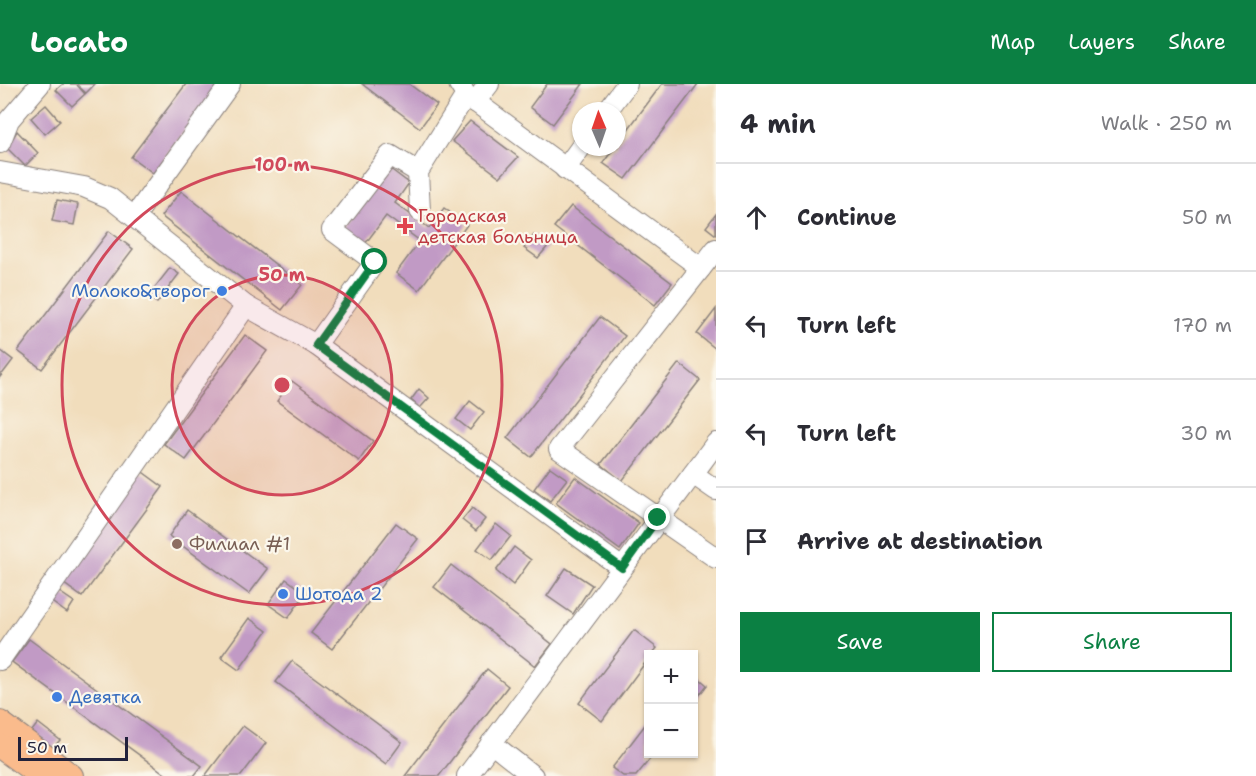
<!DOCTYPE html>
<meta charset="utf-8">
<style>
body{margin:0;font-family:"Shantell Sans",sans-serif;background:#f7f7f7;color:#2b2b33}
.controls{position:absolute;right:18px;bottom:18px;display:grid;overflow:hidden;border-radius:0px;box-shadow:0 2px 4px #0004}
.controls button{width:54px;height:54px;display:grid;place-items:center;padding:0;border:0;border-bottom:2px solid #e1e1e2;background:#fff;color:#2b2b33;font:30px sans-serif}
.compass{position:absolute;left:572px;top:18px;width:54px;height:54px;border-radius:50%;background:#fff;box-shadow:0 2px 4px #0004;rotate:358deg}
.scale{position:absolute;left:18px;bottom:15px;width:110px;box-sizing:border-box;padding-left:6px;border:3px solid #22223b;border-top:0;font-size:16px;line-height:21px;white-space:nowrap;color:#22223b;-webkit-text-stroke:4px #fbf7ec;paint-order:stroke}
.stop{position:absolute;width:18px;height:18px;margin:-14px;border:4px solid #0b8043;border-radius:50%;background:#fff}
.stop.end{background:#0b8043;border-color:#fff;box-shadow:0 2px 6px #0008}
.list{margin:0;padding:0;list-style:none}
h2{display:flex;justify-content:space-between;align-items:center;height:78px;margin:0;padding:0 24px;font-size:26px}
h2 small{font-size:20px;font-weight:400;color:#7c7c81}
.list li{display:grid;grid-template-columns:39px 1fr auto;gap:18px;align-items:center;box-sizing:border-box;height:108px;padding:0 24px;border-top:2px solid #e1e1e2}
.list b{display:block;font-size:22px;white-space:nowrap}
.list em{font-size:20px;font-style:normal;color:#7c7c81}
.actions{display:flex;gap:12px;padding:18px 24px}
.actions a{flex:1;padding:14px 0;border:2px solid #0b8043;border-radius:0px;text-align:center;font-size:21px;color:#0b8043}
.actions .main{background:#0b8043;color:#fff}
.icon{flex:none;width:33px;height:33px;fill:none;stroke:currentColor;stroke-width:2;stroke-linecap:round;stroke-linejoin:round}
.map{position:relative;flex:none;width:716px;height:692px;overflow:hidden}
header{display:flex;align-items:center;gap:36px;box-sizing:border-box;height:84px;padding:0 30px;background:#0b8043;color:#fff}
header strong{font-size:28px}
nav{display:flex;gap:33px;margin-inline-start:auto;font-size:21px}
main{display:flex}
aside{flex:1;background:#fff}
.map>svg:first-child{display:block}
.building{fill:#c19ac5}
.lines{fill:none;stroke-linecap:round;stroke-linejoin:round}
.minor-casing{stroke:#8a807c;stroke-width:22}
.major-casing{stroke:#8a807c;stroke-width:26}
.minor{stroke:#fff;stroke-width:20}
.major{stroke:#fabb8c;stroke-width:24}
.route{stroke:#0b8043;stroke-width:8}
.ring{fill:none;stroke:#d1495b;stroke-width:3}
.health-dot{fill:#e0444e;stroke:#fbf7ec;stroke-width:2}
.shop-dot{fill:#3f7fe0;stroke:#fbf7ec;stroke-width:2}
.education-dot{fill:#8d6e63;stroke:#fbf7ec;stroke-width:2}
.labels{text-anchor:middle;stroke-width:4.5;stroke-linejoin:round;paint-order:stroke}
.health-label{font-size:18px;fill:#be3a42;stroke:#fbf7ec;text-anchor:start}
.shop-label{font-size:18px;fill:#366cbe;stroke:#fbf7ec;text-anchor:start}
.education-label{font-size:18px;fill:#785e54;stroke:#fbf7ec;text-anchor:start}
.centre{fill:#d1495b;stroke:#fbf7ec;stroke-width:3}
.ring-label{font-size:18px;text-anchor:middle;font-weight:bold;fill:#d1495b;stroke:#fbf7ec;stroke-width:4.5;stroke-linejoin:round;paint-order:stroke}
</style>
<header>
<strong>Locato</strong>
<nav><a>Map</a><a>Layers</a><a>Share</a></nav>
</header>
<main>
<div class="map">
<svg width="716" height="692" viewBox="0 0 716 692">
<rect width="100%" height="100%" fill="#fbf7ec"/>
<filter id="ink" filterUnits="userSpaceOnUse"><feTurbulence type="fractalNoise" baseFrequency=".0167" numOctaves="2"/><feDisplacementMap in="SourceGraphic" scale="12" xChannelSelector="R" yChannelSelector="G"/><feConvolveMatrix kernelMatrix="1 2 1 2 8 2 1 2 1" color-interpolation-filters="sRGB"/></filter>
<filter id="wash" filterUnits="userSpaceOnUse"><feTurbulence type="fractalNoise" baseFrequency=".008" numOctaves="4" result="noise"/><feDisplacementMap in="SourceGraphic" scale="24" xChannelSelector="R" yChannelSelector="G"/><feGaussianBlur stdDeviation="1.35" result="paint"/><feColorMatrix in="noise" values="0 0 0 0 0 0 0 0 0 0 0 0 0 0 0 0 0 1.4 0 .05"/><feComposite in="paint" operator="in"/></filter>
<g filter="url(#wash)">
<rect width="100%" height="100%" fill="#f1ddbc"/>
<g id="blocks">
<g class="building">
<path d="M 63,0 L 95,0 L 86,9 L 77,1 L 85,10 L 72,22 L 56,6 Z"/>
<path d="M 186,0 L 220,0 L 153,89 L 131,73 Z"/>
<path d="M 362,0 L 409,0 L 437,21 L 420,44 Z"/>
<path d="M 547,0 L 583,0 L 553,40 L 530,23 Z"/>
<path d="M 662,0 L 698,0 L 626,95 L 603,79 L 615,63 L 617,63 L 617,60 Z"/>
<path d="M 46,21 L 60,37 L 45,50 L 31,34 Z"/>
<path d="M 470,37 L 518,73 L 500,93 L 452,57 Z"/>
<path d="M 17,47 L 38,69 L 25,82 L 7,64 Z"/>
<path d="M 389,84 L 409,99 L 395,119 L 429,144 L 444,124 L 467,141 L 419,206 L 396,189 L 420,157 L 386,132 L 362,164 L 341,148 Z"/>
<path d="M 181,107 L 302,201 L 282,226 L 161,132 Z"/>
<path d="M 57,116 L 78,120 L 74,141 L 52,137 Z"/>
<path d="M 571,122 L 672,199 L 655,221 L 554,143 Z"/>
<path d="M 716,130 L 716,151 L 706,143 Z"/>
<path d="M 109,147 L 133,165 L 42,285 L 18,267 Z"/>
<path d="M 534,151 L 548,162 L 538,174 L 524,164 Z"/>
<path d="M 170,184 L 179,190 L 157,219 L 148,212 Z"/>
<path d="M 716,225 L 716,265 L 697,250 Z"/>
<path d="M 600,233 L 625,252 L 531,373 L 507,354 Z"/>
<path d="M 245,251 L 267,267 L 186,376 L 164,360 Z"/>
<path d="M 0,266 L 13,276 L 0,293 Z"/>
<path d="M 679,279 L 700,296 L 622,397 L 601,380 Z"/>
<path d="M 292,297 L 373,357 L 359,377 L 277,317 Z"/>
<path d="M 419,305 L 429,314 L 420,324 L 411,316 Z"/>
<path d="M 470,317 L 484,328 L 470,346 L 456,335 Z"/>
<path d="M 550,383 L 567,395 L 550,417 L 534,405 Z"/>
<path d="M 140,386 L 163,403 L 82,513 L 59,496 Z"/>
<path d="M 575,393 L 639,439 L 620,466 L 556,419 Z"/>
<path d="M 472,424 L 485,435 L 476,447 L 462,436 Z"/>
<path d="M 187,426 L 268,485 L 249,510 L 169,452 Z"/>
<path d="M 396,439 L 418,455 L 332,565 L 311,549 Z"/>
<path d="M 496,440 L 511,452 L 492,476 L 477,465 Z"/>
<path d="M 514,463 L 531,476 L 513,501 L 496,487 Z"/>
<path d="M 451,481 L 552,560 L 535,582 L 434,503 Z"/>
<path d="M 566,484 L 592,501 L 573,530 L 547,512 Z"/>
<path d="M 286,495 L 306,509 L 288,534 L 268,520 Z"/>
<path d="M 49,501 L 74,518 L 67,529 L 42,511 Z"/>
<path d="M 249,534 L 267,547 L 239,586 L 221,573 Z"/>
<path d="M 634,546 L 657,564 L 652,570 L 648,570 L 648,575 L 602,637 L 579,619 Z"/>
<path d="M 29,555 L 202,682 L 194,692 L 168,692 L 12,578 Z"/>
<path d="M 292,577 L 402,658 L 386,680 L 276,598 Z"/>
<path d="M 487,585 L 508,602 L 439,692 L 405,692 Z"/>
<path d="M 694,590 L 707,601 L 694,618 Z"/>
<path d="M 648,637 L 648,670 L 654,670 L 636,692 L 623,692 L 612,684 Z"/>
<path d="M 38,639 L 60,656 L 49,668 L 28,652 Z"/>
<path d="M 243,642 L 266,659 L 241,692 L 205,692 Z"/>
</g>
</g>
</g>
<g filter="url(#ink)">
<use href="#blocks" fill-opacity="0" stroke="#8a807c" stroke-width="1.5"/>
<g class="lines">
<g class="minor-casing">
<g id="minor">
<path d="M 459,0 L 466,11 L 701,184"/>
<path d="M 475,18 L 489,0"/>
<path d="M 607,27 L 627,0"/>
<path d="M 0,59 L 9,36 L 40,0"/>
<path d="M 565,85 L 581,63"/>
<path d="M 0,88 L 84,103 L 110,114 L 246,222 L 316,261 L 622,484"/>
<path d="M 420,127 L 418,88 L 466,11"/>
<path d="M 135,132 L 230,0"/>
<path d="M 716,165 L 559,365 L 716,474"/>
<path d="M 316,261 L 375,178 L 332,146 L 390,71 L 418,88"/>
<path d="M 693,390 L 716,406"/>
<path d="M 0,576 L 246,222"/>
<path d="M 491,659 L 533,692"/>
<path d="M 467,692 L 716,359"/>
</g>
</g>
<g class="major-casing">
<g id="major">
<path d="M 0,639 L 71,692"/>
<path d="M 0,662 L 41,692"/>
</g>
</g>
<use href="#minor" class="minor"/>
<use href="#major" class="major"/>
</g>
</g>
<g class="lines" filter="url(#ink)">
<path class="route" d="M 375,178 L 316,261 L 622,484 L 658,434"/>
</g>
<circle cx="282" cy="301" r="110" fill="#d1495b" fill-opacity=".12"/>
<g class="ring">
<circle cx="282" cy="301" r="110"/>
<circle cx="282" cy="301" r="220"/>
</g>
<path class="health-dot" d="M402 133h6v6h6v6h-6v6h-6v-6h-6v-6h6z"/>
<g class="shop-dot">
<circle cx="222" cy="207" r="6"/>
<circle cx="283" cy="510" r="6"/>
<circle cx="57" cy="613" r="6"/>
</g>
<circle class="education-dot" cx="177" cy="460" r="6"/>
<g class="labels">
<g class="health-label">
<text x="418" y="138">Городская<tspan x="418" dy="21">детская больница</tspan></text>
</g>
<g class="shop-label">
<text x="210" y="213" text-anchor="end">Молоко&amp;творог</text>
<text x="295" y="516">Шотода 2</text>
<text x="69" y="619">Девятка</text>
</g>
<g class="education-label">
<text x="189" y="466">Филиал #1</text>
</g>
</g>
<circle cx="282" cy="301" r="9" class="centre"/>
<g class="ring-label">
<text x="282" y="87">100 m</text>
<text x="282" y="197">50 m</text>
</g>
</svg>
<div class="controls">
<button>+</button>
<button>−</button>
</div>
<svg class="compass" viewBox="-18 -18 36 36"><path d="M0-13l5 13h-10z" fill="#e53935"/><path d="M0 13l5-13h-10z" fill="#7c7c81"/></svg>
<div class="scale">50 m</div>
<div class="stop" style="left:375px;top:178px"></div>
<div class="stop end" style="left:658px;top:434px"></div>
</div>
<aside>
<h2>4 min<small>Walk · 250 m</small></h2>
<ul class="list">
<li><svg class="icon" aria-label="ahead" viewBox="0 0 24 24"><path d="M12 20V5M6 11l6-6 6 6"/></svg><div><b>Continue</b></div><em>50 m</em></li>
<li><svg class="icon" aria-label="left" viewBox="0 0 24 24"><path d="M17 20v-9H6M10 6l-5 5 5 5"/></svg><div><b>Turn left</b></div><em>170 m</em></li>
<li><svg class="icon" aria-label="left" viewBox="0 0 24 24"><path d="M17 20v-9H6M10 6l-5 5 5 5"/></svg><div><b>Turn left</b></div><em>30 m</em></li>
<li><svg class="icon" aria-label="arrive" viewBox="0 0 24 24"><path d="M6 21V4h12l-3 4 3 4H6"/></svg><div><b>Arrive at destination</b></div></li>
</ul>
<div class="actions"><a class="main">Save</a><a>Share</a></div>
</aside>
</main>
